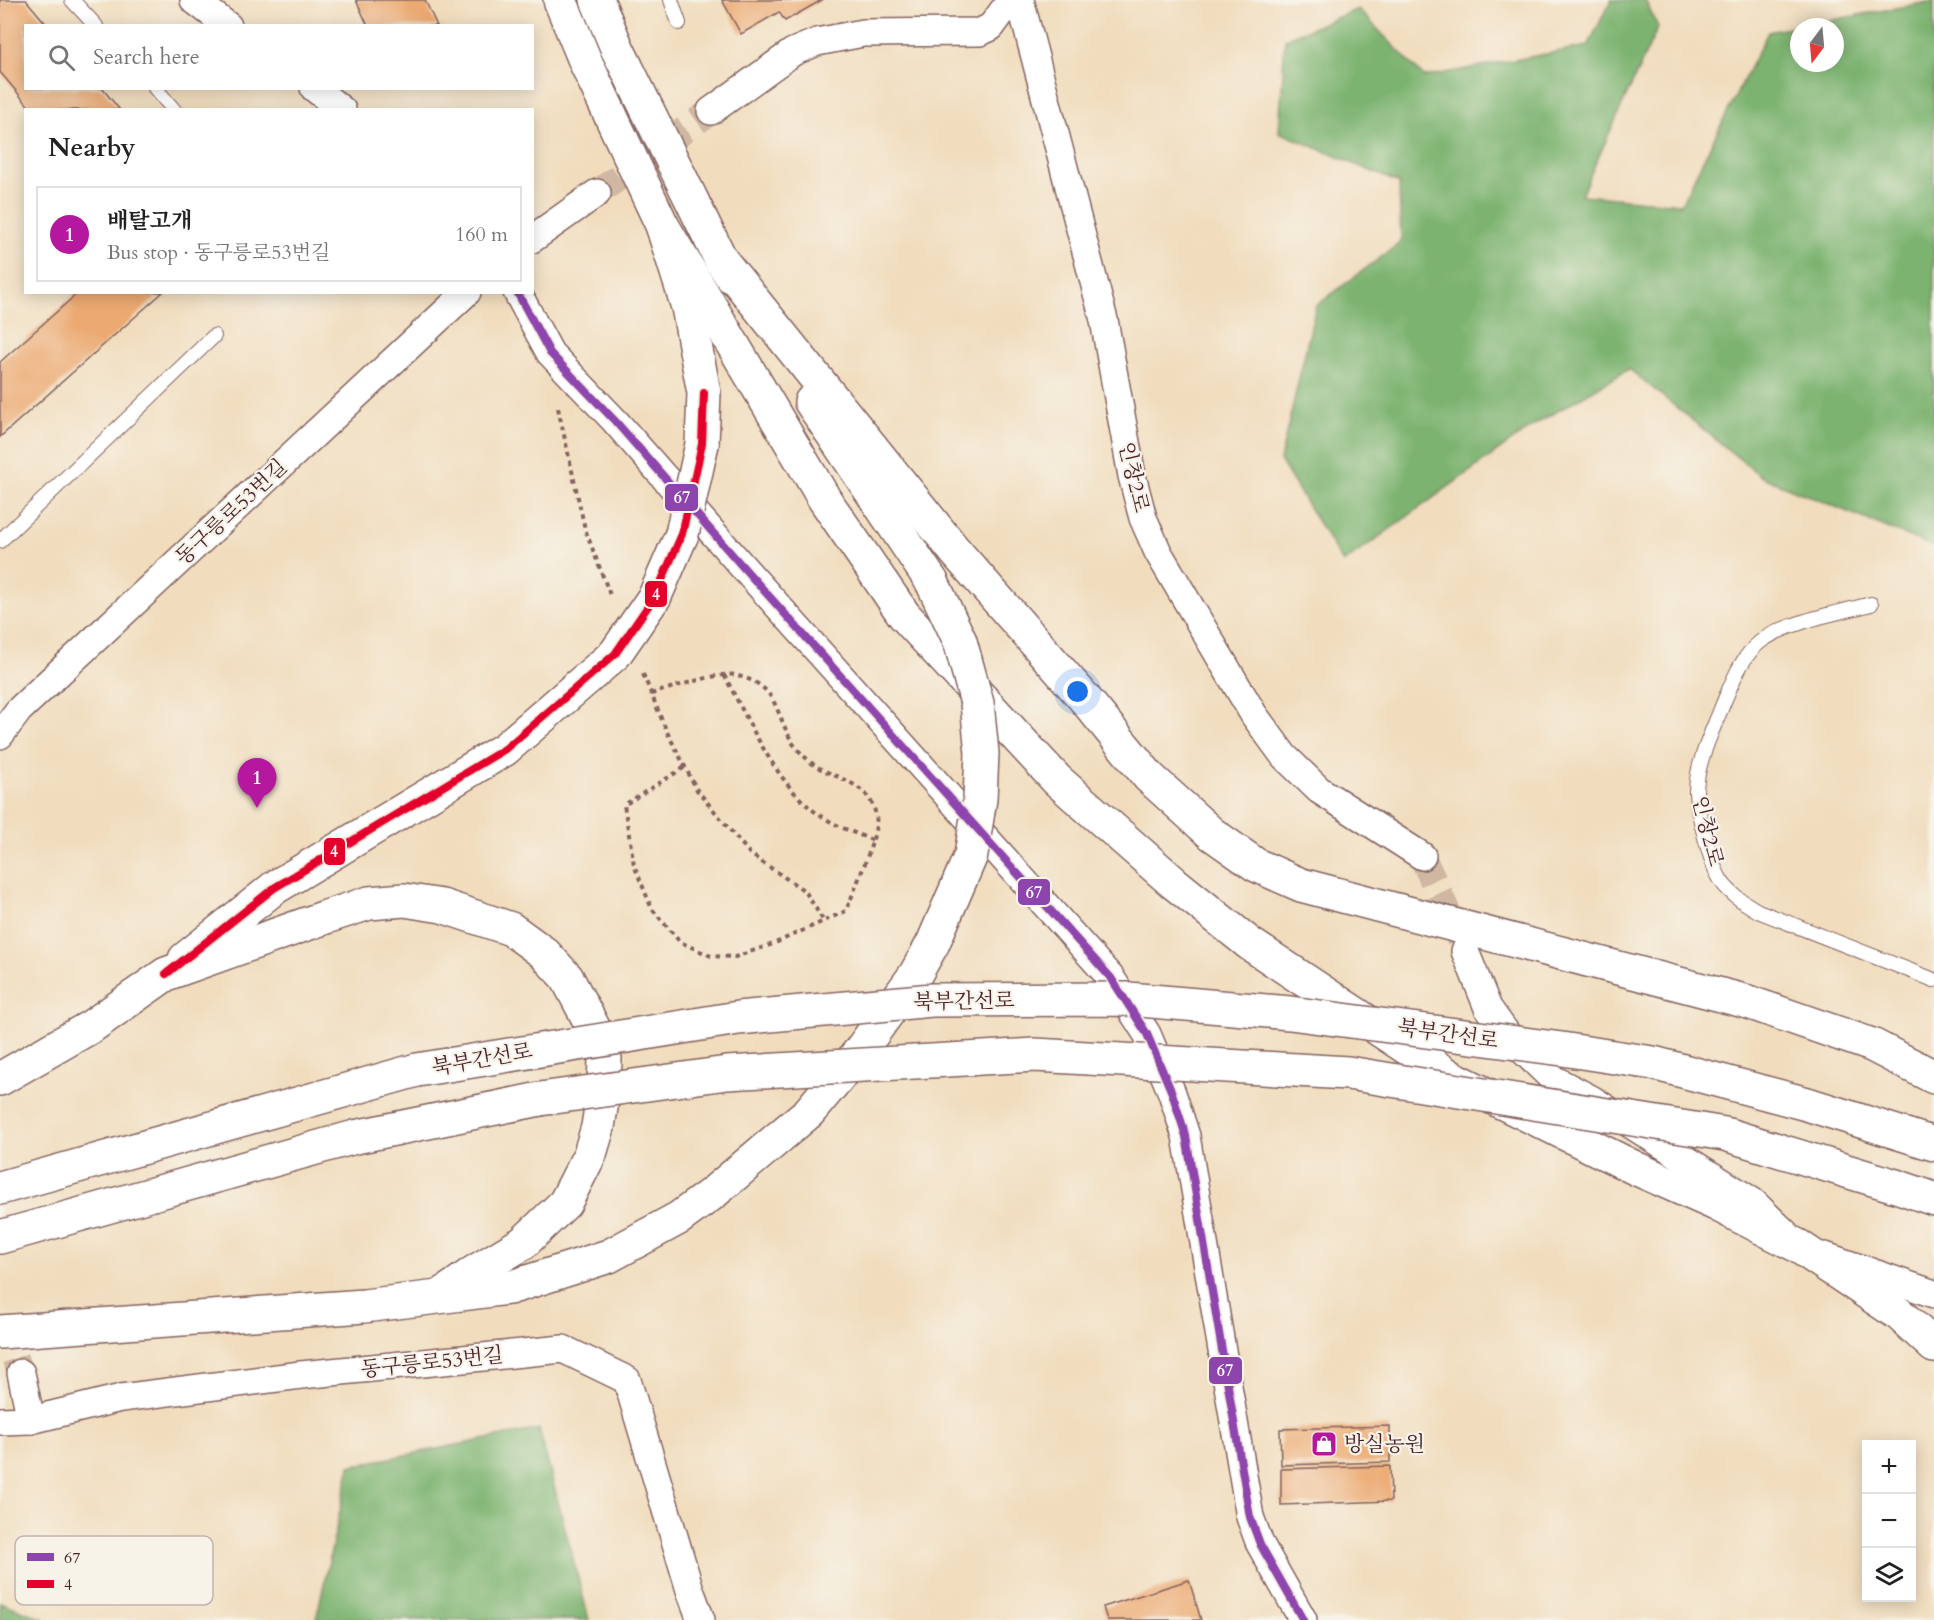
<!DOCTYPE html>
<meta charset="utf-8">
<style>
body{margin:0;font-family:Cardo,"Noto Serif KR",serif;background:#f6f6f6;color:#222}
.controls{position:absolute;right:18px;bottom:18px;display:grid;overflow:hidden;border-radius:0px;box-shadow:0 3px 15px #0003}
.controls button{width:54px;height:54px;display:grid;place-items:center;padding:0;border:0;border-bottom:2px solid #e0e0e0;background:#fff;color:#222;font:30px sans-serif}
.compass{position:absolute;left:1790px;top:18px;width:54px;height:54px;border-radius:50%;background:#fff;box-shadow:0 3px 15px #0003;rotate:196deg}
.you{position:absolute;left:1078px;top:692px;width:21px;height:21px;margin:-15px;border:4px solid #fff;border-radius:50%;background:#1a73e8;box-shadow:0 0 0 9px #1a73e833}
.badge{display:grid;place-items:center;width:39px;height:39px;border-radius:50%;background:#b5179e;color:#fff;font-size:20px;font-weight:700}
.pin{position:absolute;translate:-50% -50px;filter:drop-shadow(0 2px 3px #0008)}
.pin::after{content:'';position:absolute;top:32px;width:21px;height:18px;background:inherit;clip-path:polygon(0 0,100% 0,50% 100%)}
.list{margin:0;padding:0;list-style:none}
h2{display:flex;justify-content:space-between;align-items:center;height:78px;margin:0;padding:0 24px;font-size:26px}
h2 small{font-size:20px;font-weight:400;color:#767676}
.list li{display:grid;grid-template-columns:39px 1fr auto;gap:18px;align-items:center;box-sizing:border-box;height:96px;margin:0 12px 12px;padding:0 12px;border:2px solid #e0e0e0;border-radius:0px}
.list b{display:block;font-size:22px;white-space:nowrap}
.list p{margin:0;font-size:20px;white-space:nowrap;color:#767676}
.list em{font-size:20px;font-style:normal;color:#767676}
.icon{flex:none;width:33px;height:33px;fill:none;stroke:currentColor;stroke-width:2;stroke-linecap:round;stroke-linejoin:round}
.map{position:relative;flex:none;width:1934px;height:1620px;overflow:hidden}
.search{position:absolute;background:#fff;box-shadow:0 3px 15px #0003;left:24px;top:24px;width:510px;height:66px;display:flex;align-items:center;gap:15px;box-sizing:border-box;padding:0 21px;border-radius:0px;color:#767676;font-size:22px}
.panel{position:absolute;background:#fff;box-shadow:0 3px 15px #0003;left:24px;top:108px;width:510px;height:186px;border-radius:0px}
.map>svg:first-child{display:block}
.forest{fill:#7cb370;stroke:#63694e;stroke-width:1.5;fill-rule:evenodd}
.building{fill:#eca971}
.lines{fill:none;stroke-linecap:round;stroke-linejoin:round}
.street-tunnel{stroke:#d0b7a1;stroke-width:27;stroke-dasharray:27 14;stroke-linecap:butt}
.lane-casing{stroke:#84625e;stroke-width:16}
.street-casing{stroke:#84625e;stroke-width:30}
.secondary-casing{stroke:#84625e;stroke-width:36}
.highway-casing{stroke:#84625e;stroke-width:36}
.path{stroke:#84625e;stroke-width:4;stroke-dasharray:4.5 4.5;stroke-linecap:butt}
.lane{stroke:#fff;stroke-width:14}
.street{stroke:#fff;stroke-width:27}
.secondary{stroke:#fff;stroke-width:33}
.highway{stroke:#fff;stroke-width:33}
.highway-bridge-casing{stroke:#84625e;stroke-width:36;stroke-linecap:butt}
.highway-bridge{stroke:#fff;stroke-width:33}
.bus-1-casing{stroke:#f7f3e8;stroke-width:12}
.bus-2-casing{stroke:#f7f3e8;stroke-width:12}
.bus-1{stroke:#8e44ad;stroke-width:8}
.bus-2{stroke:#e4002b;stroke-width:8}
.labels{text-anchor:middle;stroke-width:4.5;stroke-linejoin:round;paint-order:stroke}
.street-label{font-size:21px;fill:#4a1f2b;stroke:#f7f3e8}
.poi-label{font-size:21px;fill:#4a1f2b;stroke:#f7f3e8;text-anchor:start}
.key{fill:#f7f3e8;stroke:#c3b3af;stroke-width:1.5}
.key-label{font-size:16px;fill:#4a1f2b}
.line-badge{stroke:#f7f3e8;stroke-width:2}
.badge-label{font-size:16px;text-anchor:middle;font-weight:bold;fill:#fff}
</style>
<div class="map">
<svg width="1934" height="1620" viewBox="0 0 1934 1620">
<rect width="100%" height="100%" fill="#f7f3e8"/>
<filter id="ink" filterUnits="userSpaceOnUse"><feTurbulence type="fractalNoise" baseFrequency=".0167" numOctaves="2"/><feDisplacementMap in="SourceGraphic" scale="12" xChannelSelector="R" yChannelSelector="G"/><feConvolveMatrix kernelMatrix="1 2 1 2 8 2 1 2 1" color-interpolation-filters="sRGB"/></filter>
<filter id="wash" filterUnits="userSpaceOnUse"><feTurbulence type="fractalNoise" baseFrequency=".008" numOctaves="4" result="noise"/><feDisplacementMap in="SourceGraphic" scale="24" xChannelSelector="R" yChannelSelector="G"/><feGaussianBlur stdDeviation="1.35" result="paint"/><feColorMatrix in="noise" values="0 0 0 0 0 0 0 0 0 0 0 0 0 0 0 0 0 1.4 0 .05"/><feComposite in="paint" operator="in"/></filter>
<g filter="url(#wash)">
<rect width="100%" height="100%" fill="#f1ddbe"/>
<g class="forest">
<path d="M 1611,0 L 1645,0 L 1658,27 L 1581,195 L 1681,204 L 1768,32 L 1934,1 L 1934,547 L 1762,477 L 1629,369 L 1534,425 L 1343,563 L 1280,460 L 1316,306 L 1401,242 L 1399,183 L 1279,132 L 1285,39 L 1358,9 L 1424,77 L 1588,46 ZM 1799,27 L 1835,27 L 1835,63 L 1799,63 Z"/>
<path d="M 539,1429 L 589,1620 L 316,1620 L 350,1466 Z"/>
<path d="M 0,1602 L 46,1620 L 0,1620 Z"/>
</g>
<g id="blocks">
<g class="building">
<path d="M 0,0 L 26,0 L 48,26 L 26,26 L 26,88 L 102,88 L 120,110 L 32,110 L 0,72 Z"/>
<path d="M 356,0 L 425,0 L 437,26 L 368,26 Z"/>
<path d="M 722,0 L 822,0 L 785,21 L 779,12 L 741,34 Z"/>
<path d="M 79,292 L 163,292 L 0,437 L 0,362 Z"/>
<path d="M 1390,1426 L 1390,1462 L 1281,1465 L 1280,1429 Z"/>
<path d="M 1390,1466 L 1391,1501 L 1281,1505 L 1281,1469 Z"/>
<path d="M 1189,1580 L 1201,1620 L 1107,1620 L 1103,1607 Z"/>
</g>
</g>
</g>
<g filter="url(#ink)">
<use href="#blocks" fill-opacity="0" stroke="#84625e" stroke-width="1.5"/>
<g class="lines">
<g class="street-tunnel">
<path d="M 597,193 L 711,111"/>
<path d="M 1422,856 L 1460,940"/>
<path d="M 0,1320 L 21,1373"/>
</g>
<g class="lane-casing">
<g id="lane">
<path d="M 72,0 L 96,26"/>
<path d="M 671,0 L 679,23"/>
<path d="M 155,88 L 174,110"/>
<path d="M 0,541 L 214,336"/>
<path d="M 1871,604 C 1838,613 1786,622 1760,642 C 1741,657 1732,683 1723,704 C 1712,732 1697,761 1696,791 C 1696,807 1710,860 1718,875 C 1725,891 1743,902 1758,911 L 1934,980"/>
</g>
</g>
<g class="street-casing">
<g id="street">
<path d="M 194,0 L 228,26"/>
<path d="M 1020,0 L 1104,320 L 1132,476 L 1143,518 L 1158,552 L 1254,715 L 1284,756 L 1319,790 L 1422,856"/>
<path d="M 314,88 L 342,110"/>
<path d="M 711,111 L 793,52 L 817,42 L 863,33 L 980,32 L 991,27 L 1011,0"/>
<path d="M 532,239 L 597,193"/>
<path d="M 517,292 L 550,353 L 615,421 L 742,566 L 1111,978 L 1147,1034 L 1172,1093 L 1186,1136 L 1250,1517 L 1260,1544 L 1303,1620"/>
<path d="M 0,735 L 19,710 L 467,292"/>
<path d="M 1465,951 L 1488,1008 L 1509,1037 L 1553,1079 L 1591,1099 L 1753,1202 L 1785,1233"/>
<path d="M 1825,1256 L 1934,1294"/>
<path d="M 21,1373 L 31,1420 L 121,1398 L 301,1375 L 563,1349 L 627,1380 L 690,1590 L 701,1620"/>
<path d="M 0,1421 L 31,1420"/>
</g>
</g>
<g class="secondary-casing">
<g id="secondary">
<path d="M 560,0 L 586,63"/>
<path d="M 597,0 L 617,48"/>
</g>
</g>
<g class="highway-casing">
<g id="highway">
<path d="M 617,48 L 721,260 L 732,277"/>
<path d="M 586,63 L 662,225 L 688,307 L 704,393 L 702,444"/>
<path d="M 662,225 L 825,500 L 904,615 L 1057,780 L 1174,883 L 1250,944 L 1451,1077 L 1635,1168 L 1716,1204 L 1798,1246 L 1899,1314 L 1934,1346"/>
<path d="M 721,260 L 955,551 L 1085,699 L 1149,777 L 1212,834 L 1256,865 L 1301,885 L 1748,1002 L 1872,1045 L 1934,1077"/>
<path d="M 811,402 L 932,582"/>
<path d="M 185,959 L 274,888 L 505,749 L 615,654 L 655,596 L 682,534"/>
<path d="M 0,1079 L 92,1026 L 166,974 L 326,917 L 369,903 L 404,900 L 442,906 L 511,929 L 544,953 L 567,978 L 594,1029 L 605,1058 L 604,1088 L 598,1127 L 590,1154 L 565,1203 L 523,1243 L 473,1273 L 445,1293"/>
<path d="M 1807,1104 L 1934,1144"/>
<path d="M 1899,1187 L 1934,1199"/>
<path d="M 0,1188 L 417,1070"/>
<path d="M 0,1237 L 355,1137 L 540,1099"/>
<path d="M 0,1332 L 364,1306 L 438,1297 L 509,1288 L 609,1256 L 679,1218 L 713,1193 L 809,1112 L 860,1051 L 915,975 L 933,943"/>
</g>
</g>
<g class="path">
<path d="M 558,408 L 585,529 L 610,595"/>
<path d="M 643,674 L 667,732 L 697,790 L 750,854 L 805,891 L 823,920"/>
<path d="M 724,675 C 748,719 774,780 814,811 C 831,824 852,832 872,840"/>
<path d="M 651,694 C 668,689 721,671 735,675 C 776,685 773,705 789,736 C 792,744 800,752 806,758 C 827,780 869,777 876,816 C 880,833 853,892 846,911 L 773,944 L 735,957 L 711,956 L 680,942 L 652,909 L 634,865 L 624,805 L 685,767"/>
</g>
<use href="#lane" class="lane"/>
<use href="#street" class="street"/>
<use href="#secondary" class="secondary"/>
<use href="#highway" class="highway"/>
<g class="highway-bridge-casing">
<g id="highway-bridge">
<path d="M 682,534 L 702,444"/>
<path d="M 932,582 L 960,641 L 977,703 L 982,753 L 980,799 L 971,855 L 933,943"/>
<path d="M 417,1070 L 738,1018 L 932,1000 L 1128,999 L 1290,1013 L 1562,1049 L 1653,1063 L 1807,1104"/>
<path d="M 540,1099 L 727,1073 L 1035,1055 L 1348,1073 L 1725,1134 L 1899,1187"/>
</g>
</g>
<use href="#highway-bridge" class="highway-bridge"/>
<g class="bus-1-casing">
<path id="bus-1" d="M 517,292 L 550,353 L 615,421 L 742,566 L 1111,978 L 1147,1034 L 1172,1093 L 1186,1136 L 1250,1517 L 1260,1544 L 1303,1620"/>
</g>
<g class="bus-2-casing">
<path id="bus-2" d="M 166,974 L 274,888 L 505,749 L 615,654 L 655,596 L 682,534 L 702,444 L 704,393"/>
</g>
<use href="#bus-1" class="bus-1"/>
<use href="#bus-2" class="bus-2"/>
</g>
</g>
<defs>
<g id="shop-square" transform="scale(1.35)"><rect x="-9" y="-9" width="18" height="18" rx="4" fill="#b5179e" stroke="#f7f3e8"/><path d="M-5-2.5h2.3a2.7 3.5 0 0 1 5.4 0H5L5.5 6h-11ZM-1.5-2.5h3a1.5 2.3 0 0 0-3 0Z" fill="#fff"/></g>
</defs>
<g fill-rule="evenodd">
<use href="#shop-square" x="1324" y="1444"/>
</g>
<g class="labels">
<g class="street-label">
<text transform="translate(1134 477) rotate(77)" y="7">인창2로</text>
<text transform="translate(231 512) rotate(-43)" y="7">동구릉로53번길</text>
<text transform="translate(1708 831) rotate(76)" y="7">인창2로</text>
<text transform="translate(964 1001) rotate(-1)" y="7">북부간선로</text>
<text transform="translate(1448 1034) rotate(8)" y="7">북부간선로</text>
<text transform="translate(482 1059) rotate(-10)" y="7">북부간선로</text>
<text transform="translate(432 1362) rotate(-6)" y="7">동구릉로53번길</text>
</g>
<g class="poi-label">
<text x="1344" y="1451">방실농원</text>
</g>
</g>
<rect x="15" y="1536" width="198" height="69" rx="9" class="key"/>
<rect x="27" y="1553" width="27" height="8" fill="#8e44ad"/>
<rect x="27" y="1580" width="27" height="8" fill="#e4002b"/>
<g class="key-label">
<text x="64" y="1563">67</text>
<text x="64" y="1590">4</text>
</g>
<g class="line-badge">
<rect x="664" y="483" width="35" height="29" rx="6" fill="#8e44ad"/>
<rect x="644" y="580" width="24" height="28" rx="6" fill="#e4002b"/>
<rect x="323" y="837" width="23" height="29" rx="6" fill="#e4002b"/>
<rect x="1017" y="878" width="34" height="28" rx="6" fill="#8e44ad"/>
<rect x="1208" y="1356" width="35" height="29" rx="6" fill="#8e44ad"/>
</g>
<g class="badge-label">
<text x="682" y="503">67</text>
<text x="656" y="600">4</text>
<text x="334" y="857">4</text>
<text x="1034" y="898">67</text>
<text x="1225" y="1376">67</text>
</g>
</svg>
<div class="controls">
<button>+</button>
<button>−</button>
<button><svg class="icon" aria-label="layers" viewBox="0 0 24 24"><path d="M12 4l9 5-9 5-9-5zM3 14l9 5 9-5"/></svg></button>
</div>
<svg class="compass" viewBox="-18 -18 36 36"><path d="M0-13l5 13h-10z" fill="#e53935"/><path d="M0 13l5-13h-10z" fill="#767676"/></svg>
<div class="you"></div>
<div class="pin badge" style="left:257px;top:808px">1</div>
<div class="search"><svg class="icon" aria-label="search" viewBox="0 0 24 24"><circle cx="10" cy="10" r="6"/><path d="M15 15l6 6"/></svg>Search here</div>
<section class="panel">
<h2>Nearby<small></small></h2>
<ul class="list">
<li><span class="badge">1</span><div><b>배탈고개</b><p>Bus stop · 동구릉로53번길</p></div><em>160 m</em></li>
</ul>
</section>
</div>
